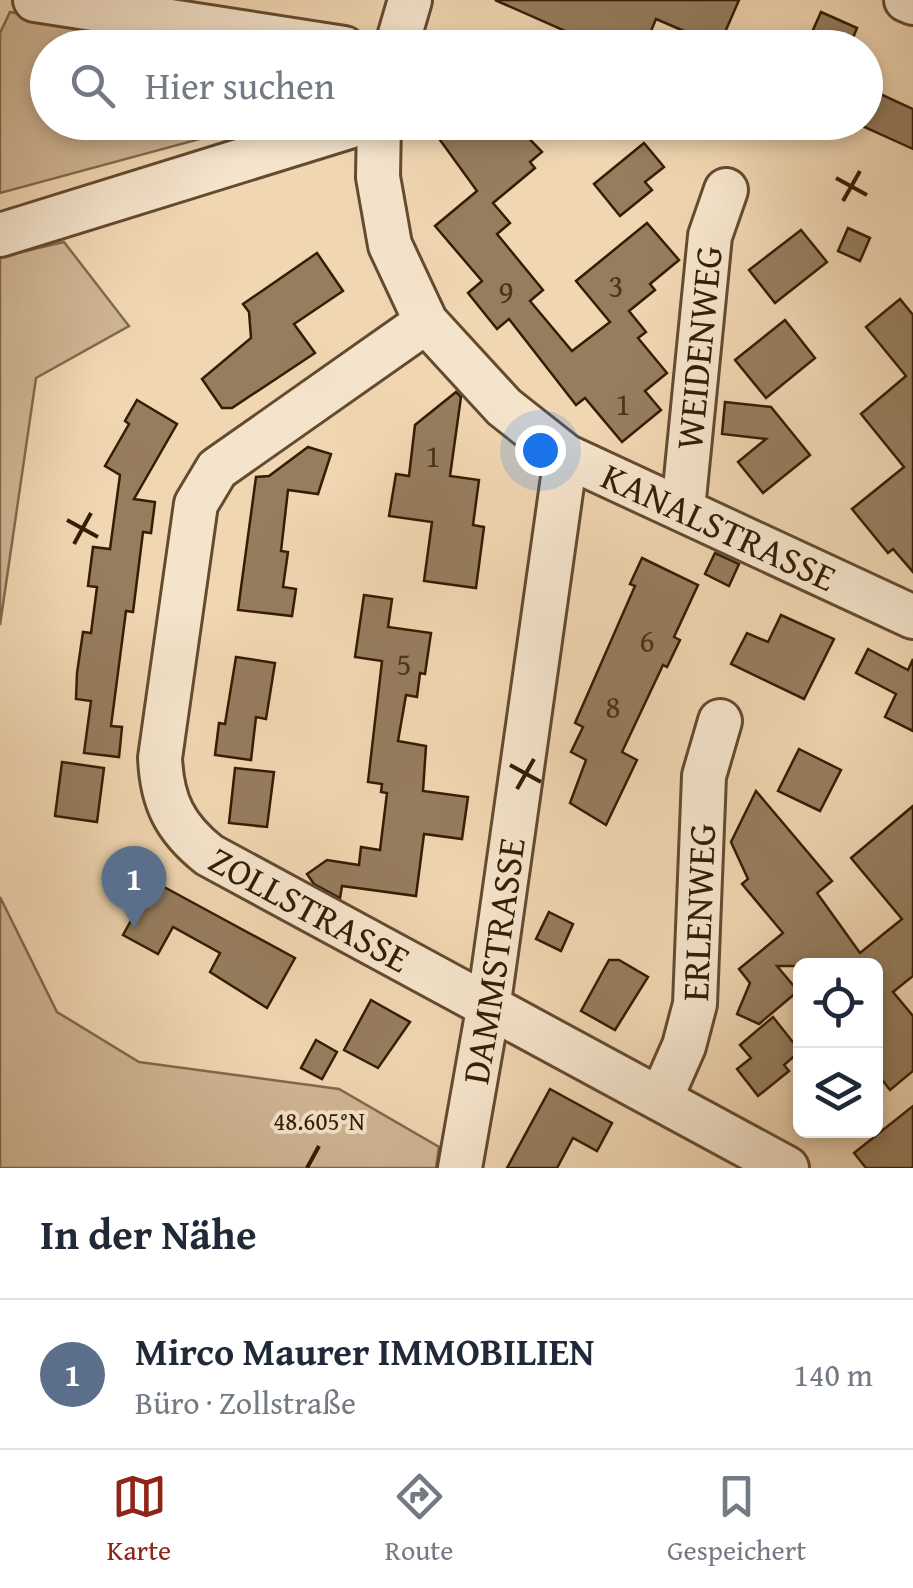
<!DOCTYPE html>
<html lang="de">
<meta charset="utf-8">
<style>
body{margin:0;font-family:"Gentium Book Plus",serif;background:#f6f6f7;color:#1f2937}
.controls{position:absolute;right:30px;bottom:30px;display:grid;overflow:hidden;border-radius:15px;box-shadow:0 5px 15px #0003}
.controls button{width:90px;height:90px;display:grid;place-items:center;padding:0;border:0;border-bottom:2px solid #e0e1e3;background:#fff;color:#1f2937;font:50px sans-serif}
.you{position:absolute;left:540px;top:450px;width:35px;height:35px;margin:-25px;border:8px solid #fff;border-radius:50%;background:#1a73e8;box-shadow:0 0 0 15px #1a73e833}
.badge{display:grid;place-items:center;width:65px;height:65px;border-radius:50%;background:#8f2418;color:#fff;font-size:32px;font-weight:700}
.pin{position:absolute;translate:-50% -82px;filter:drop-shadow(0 2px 5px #0008)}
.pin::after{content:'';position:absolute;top:52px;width:35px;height:30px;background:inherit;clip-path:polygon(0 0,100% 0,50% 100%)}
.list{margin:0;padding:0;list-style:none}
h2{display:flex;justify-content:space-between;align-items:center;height:130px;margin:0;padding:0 40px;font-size:42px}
h2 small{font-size:32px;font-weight:400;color:#747a83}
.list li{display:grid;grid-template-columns:65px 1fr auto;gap:30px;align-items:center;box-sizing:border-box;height:150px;padding:0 40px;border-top:2px solid #e0e1e3}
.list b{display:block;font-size:38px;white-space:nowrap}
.list p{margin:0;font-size:32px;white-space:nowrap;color:#747a83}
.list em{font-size:32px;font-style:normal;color:#747a83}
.icon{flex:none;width:55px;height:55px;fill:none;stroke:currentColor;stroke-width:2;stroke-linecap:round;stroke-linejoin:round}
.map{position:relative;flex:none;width:913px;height:1168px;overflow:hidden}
.search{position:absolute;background:#fff;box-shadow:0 5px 15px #0003;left:30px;right:30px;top:30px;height:110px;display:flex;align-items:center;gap:25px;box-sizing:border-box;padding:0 35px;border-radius:55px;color:#747a83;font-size:38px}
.sheet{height:280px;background:#fff}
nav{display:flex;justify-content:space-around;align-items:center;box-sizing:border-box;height:140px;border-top:2px solid #e0e1e3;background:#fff;font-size:28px;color:#747a83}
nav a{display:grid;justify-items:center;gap:5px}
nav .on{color:#8f2418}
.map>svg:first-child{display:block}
.green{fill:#d0b694;stroke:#82694c;stroke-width:2.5}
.building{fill:#967d5e;stroke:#351c04;stroke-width:2.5}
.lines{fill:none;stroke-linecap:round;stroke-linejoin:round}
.minor-casing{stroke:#644a2f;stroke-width:48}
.minor{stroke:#f5e4cc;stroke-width:42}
.ticks{fill:none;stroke:#351c04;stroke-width:4}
.labels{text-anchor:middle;stroke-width:8;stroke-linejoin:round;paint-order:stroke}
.number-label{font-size:32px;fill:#4d341a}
.street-label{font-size:38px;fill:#351c04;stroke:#f5e4cc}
.ticks-label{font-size:25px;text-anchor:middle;fill:#351c04;stroke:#f5e4cc;stroke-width:8;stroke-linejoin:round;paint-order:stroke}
</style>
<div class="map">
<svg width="913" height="1168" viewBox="0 0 913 1168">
<rect width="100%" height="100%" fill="#f0d6b1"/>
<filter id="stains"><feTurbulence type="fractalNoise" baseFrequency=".002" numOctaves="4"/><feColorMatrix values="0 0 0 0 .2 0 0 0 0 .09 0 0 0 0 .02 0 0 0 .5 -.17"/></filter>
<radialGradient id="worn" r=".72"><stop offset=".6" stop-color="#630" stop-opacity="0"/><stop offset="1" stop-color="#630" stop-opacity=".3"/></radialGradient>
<g class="green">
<path d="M 10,12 L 221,47 L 48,48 L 48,122 L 259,123 L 0,193 L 0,33 Z"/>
<path d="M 64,242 L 129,326 L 36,378 L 0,625 L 0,257 Z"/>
<path d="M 0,897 L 57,1012 L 139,1062 L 339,1089 L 439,1147 L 436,1168 L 0,1168 Z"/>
</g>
<g class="building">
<path d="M 495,0 L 739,0 L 719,46 L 656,19 L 644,48 L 629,48 L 593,32 L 590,42 Z"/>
<path d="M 821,12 L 857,28 L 849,48 L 805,48 Z"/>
<path d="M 878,93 L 913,109 L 913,149 L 862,126 Z"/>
<path d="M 427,122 L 513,122 L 542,152 L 530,162 L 535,168 L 493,203 L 510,223 L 497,234 L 543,290 L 530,301 L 572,351 L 610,322 L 576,281 L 647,223 L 679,260 L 650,284 L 655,290 L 629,311 L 646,332 L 638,338 L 667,373 L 645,391 L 661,410 L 622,442 L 585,398 L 576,405 L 509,319 L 497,329 L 468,293 L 482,281 L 435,226 L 477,191 Z"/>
<path d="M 644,143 L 664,167 L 645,182 L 652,190 L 620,216 L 594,184 Z"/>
<path d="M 848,228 L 870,238 L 860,261 L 838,251 Z"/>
<path d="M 801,230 L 827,262 L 775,303 L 749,270 Z"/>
<path d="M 317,253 L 343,291 L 294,324 L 315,353 L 232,408 L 222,408 L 202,379 L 251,338 L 249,312 L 243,304 Z"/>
<path d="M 900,299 L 913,315 L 913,572 L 893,549 L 888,553 L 852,509 L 904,467 L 861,414 L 906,376 L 866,327 Z"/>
<path d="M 785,320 L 815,358 L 766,398 L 735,360 Z"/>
<path d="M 456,392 L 461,397 L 450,476 L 479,480 L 473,525 L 484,527 L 476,588 L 424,581 L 432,522 L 389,516 L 396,474 L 409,476 L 415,425 Z"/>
<path d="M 137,400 L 177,424 L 134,499 L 155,502 L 151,533 L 143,532 L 133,612 L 126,611 L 111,726 L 122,727 L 119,757 L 84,753 L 91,701 L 76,699 L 77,673 L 83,632 L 91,633 L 97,587 L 88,586 L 93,547 L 110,549 L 120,475 L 105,466 L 129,424 L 125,421 Z"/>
<path d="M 725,402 L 771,407 L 810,455 L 763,493 L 738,462 L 766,439 L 722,434 Z"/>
<path d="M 308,447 L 331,454 L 318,494 L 288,490 L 281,551 L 288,552 L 283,587 L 296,589 L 292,616 L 238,610 L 256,477 L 269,476 Z"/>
<path d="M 715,553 L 739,564 L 729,586 L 705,574 Z"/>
<path d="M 642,558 L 698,585 L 674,637 L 680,640 L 667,667 L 663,665 L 622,752 L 637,760 L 606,825 L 570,803 L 586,760 L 571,752 L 583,727 L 575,723 L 635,586 L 630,584 Z"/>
<path d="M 364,595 L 392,599 L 388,627 L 431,633 L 425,674 L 420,673 L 417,697 L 406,695 L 398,741 L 426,746 L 423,791 L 468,797 L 462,839 L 424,834 L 416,896 L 342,886 L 340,898 L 314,884 L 307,874 L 327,860 L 359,865 L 361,847 L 380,850 L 387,793 L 381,792 L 382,784 L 368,782 L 382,661 L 355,657 Z"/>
<path d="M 781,615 L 834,639 L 804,699 L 731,664 L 747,633 L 768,642 Z"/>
<path d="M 868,649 L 908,670 L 913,659 L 913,731 L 885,717 L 896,694 L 856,673 Z"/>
<path d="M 236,657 L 275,663 L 266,719 L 256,717 L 251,760 L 215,755 L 219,723 L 225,724 Z"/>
<path d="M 799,749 L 841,770 L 820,811 L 778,791 Z"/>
<path d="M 62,762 L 104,768 L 97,822 L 55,816 Z"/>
<path d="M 235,768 L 274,772 L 267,827 L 229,823 Z"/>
<path d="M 756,791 L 832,881 L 817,893 L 860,953 L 902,919 L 851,858 L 913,806 L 913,976 L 893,992 L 913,1016 L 913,1071 L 890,1090 L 876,1072 L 876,966 L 777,966 L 798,991 L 759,1024 L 737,1014 L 750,983 L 739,969 L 783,933 L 742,884 L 748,879 L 731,842 Z"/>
<path d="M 153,881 L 295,958 L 267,1008 L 210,972 L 220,953 L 173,927 L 158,954 L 123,935 Z"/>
<path d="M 549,912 L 573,924 L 561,951 L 536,939 Z"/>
<path d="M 609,960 L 619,960 L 648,977 L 615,1030 L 581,1011 Z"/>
<path d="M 371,1000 L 410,1022 L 378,1068 L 344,1050 Z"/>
<path d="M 773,1017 L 800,1051 L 784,1065 L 789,1071 L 758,1096 L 737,1069 L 751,1058 L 740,1045 Z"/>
<path d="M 316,1040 L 337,1052 L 322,1079 L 301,1068 Z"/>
<path d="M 550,1089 L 612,1123 L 597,1151 L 573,1138 L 557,1168 L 507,1168 Z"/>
<path d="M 913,1106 L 913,1168 L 866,1168 L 854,1153 Z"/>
</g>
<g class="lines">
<g class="minor-casing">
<g id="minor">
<path d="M 35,0 L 344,48"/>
<path d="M 906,0 L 913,3"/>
<path d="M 396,48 L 410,0"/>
<path id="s1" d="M 379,122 L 378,177 L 390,245 L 426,322 L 504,407 L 566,456 L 913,617"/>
<path d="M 0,235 L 365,122"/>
<path id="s2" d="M 426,322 L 217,469 L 196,504 L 160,758 C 162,802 175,828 209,855 L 787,1168"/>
<path id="s3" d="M 683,509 L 710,236 L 726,190"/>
<path id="s4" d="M 661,1098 L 684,1046 L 695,1004 L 704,776 L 720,721"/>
<path id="s5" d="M 460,1168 L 488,1009 L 566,456"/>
</g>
</g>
<use href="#minor" class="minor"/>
</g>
<path class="ticks" d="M 836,178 L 867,195M 843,201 L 860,171M 67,520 L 98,537M 74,544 L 91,513M 510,765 L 541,782M 517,789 L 534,759M 307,1168 L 319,1146"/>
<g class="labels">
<g class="number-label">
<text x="616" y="297">3</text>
<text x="506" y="303">9</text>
<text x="623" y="415">1</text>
<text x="433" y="467">1</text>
<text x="647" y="652">6</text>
<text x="404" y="675">5</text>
<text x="613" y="718">8</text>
</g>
<g class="street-label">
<text dy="13" stroke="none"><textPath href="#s3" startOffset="162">WEIDENWEG</textPath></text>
<text dy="13" stroke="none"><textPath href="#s1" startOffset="572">KANALSTRASSE</textPath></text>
<text dy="13" stroke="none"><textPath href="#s2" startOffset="780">ZOLLSTRASSE</textPath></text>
<text dy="13" stroke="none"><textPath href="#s4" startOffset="192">ERLENWEG</textPath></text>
<text dy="13" stroke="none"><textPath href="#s5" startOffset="210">DAMMSTRASSE</textPath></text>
</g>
</g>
<g class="ticks-label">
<text x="319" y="1130">48.605°N</text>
</g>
<rect width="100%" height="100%" filter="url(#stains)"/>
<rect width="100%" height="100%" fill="url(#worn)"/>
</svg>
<div class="controls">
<button><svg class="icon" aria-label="locate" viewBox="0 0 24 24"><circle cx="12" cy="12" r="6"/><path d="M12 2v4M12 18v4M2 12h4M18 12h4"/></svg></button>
<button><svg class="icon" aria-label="layers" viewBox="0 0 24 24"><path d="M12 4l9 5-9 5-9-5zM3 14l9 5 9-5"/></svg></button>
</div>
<div class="you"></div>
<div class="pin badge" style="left:134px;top:928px;background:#5c6f8a">1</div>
<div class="search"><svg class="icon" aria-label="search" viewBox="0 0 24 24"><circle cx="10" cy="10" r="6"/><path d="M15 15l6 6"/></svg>Hier suchen</div>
</div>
<section class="sheet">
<h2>In der Nähe<small></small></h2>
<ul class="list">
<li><span class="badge" style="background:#5c6f8a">1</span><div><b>Mirco Maurer IMMOBILIEN</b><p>Büro · Zollstraße</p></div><em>140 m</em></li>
</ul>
</section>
<nav>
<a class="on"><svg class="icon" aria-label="map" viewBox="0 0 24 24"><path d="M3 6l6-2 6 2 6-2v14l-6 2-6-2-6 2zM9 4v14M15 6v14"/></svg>Karte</a>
<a><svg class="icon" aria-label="directions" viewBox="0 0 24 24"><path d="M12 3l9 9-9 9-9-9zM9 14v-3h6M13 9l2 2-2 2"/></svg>Route</a>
<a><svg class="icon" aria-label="saved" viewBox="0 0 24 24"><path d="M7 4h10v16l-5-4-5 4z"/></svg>Gespeichert</a>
</nav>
